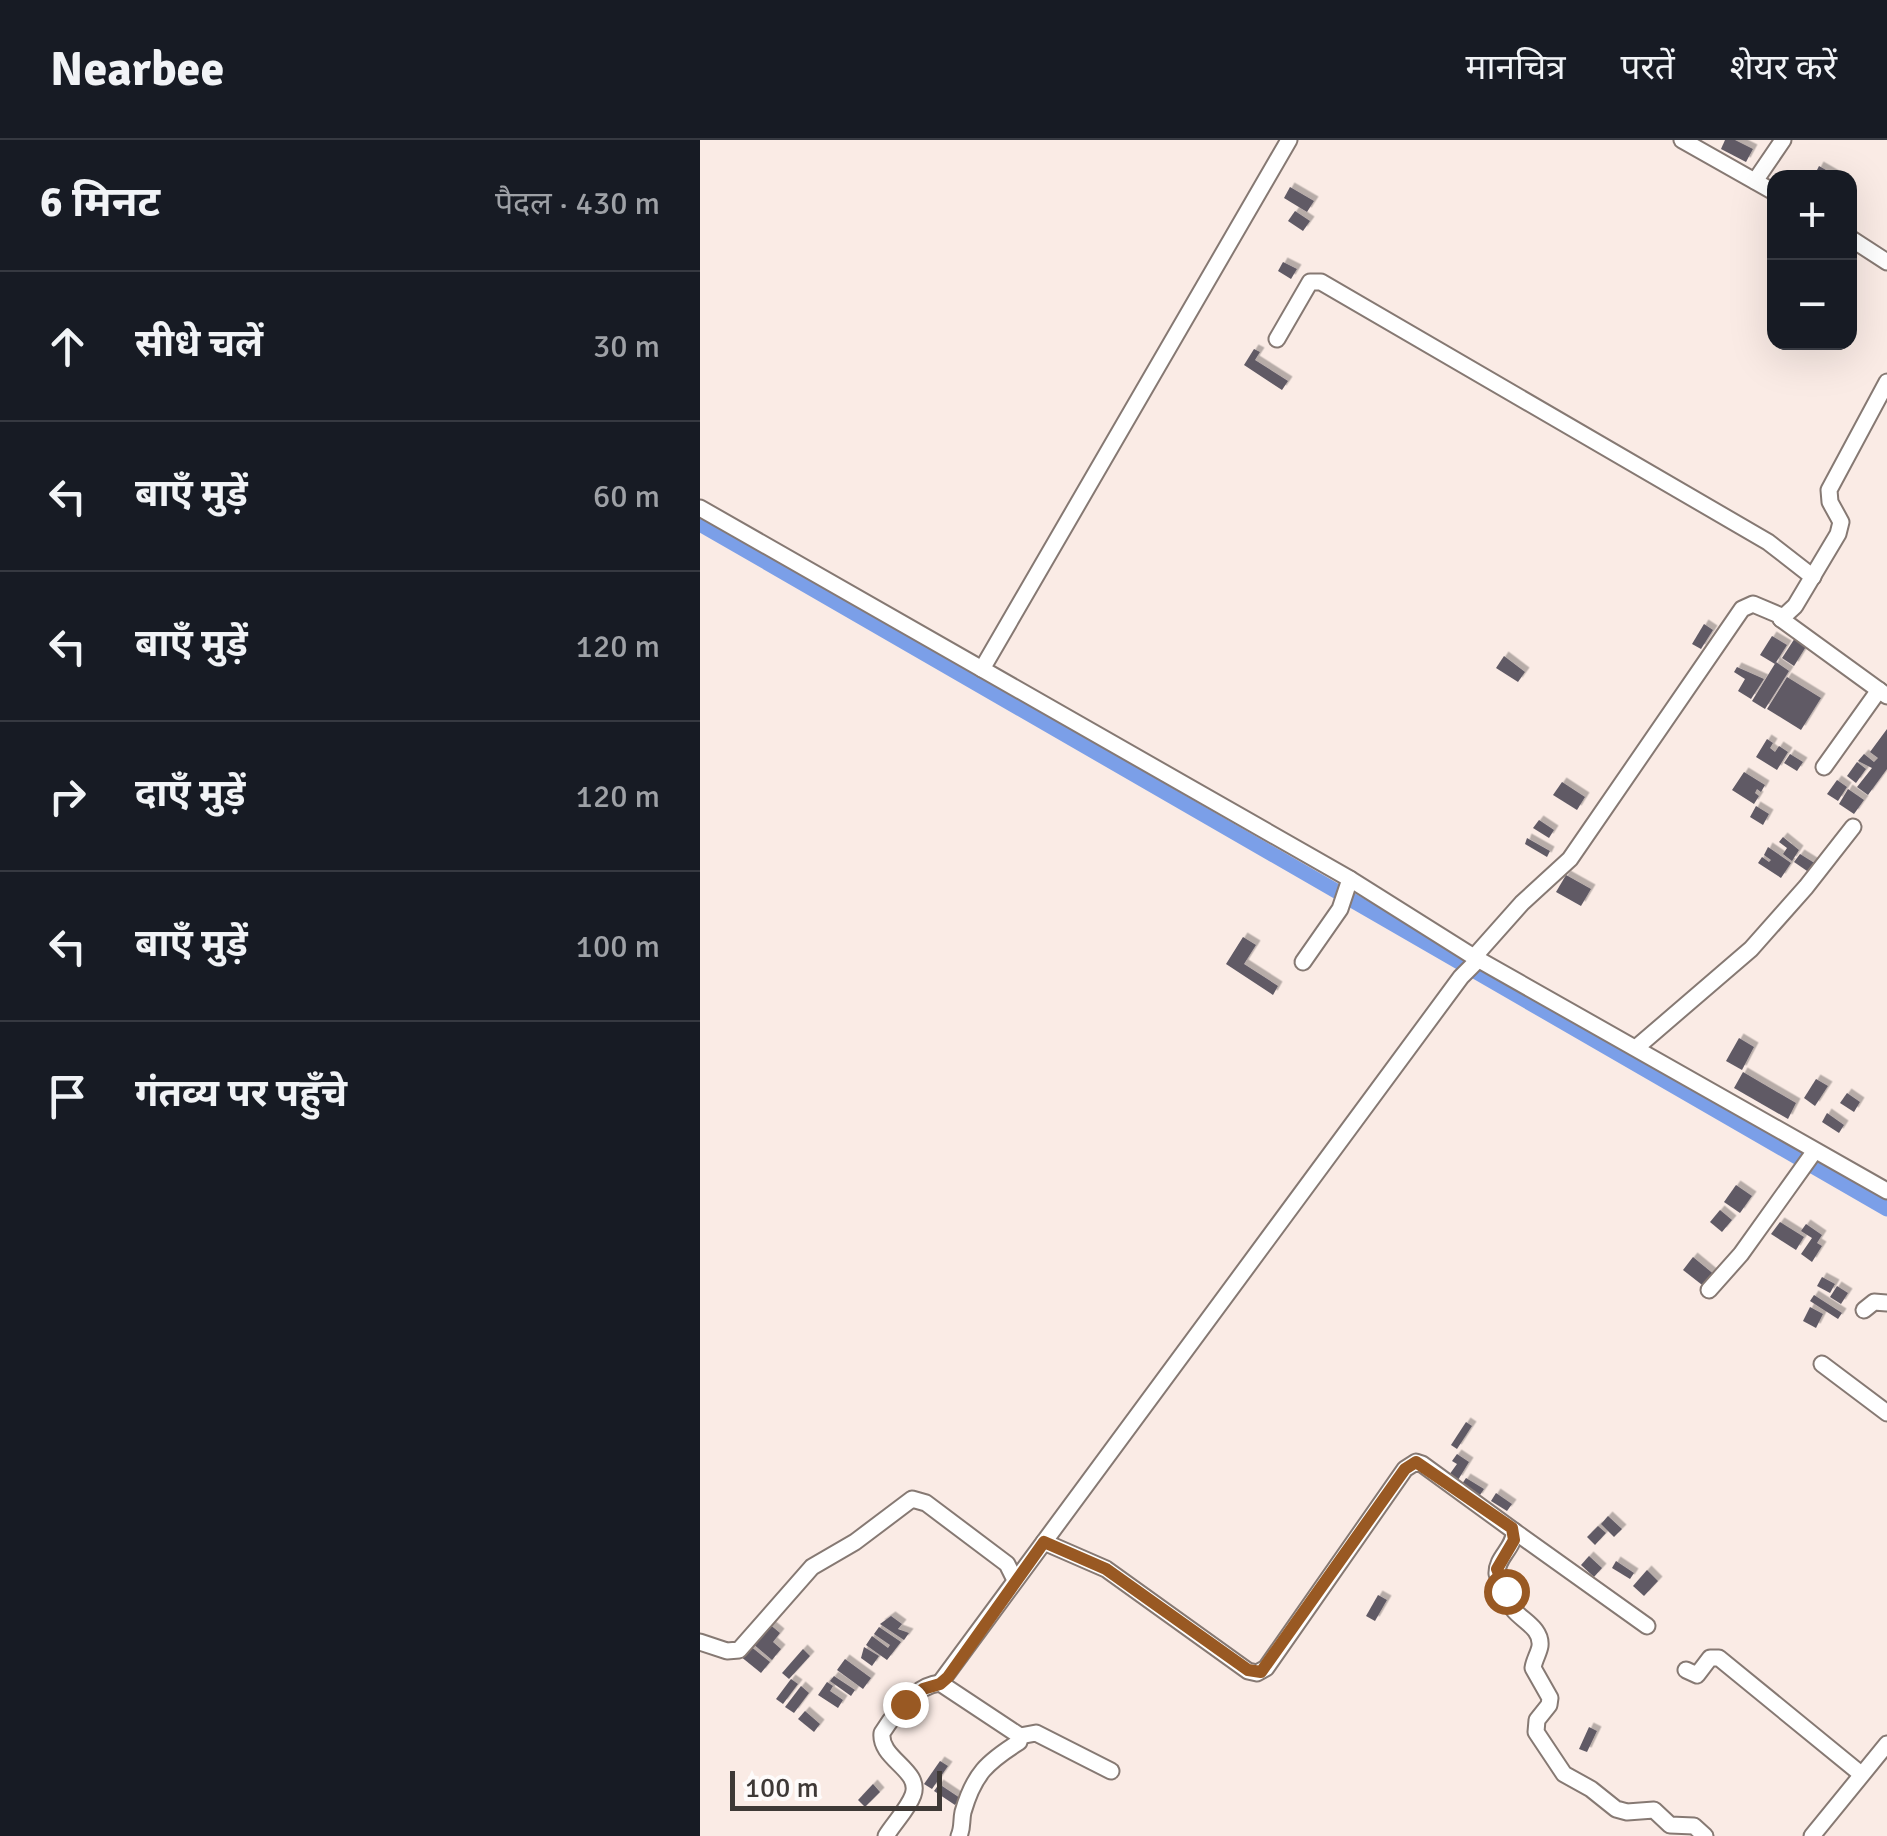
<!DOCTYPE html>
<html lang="hi">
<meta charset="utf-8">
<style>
body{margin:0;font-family:Signika,"Noto Sans Devanagari",sans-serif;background:#242831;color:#f1f3f6}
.controls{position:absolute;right:30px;top:30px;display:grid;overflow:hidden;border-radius:20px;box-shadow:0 10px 40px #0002}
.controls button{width:90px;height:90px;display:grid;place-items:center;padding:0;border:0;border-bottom:2px solid #363941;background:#171b24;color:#f1f3f6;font:50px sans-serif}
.scale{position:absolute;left:30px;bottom:25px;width:212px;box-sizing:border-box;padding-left:10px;border:5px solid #3e3936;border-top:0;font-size:28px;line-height:35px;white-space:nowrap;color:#3e3936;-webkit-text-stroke:8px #fefbfa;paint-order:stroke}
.stop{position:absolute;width:30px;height:30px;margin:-22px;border:8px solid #995923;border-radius:50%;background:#fff}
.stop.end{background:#995923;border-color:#fff;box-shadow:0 2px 10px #0008}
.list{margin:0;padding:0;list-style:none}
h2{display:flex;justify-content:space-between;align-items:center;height:130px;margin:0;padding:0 40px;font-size:42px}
h2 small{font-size:32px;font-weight:400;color:#9ea1a6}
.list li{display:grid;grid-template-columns:65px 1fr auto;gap:30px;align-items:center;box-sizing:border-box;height:150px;padding:0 40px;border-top:2px solid #363941}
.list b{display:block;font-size:38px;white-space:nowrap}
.list em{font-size:32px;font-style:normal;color:#9ea1a6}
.icon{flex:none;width:55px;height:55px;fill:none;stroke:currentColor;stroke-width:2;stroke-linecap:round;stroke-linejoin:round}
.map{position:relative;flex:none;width:1187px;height:1696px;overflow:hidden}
header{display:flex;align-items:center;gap:60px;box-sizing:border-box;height:140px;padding:0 50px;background:#171b24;border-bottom:2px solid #363941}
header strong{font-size:48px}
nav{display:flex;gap:55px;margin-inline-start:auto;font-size:35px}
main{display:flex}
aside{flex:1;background:#171b24}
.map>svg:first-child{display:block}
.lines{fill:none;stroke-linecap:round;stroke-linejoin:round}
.canal{stroke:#7b9fe8;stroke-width:15}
.building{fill:#605a65;filter:url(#shadow)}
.minor-casing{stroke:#867973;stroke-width:19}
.minor{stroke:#fff;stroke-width:15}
.route{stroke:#995923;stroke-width:12}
</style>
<header>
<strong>Nearbee</strong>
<nav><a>मानचित्र</a><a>परतें</a><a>शेयर करें</a></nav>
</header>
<main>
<aside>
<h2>6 मिनट<small>पैदल · 430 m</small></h2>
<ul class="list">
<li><svg class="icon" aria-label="ahead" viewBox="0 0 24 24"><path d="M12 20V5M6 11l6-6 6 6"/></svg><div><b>सीधे चलें</b></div><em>30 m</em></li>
<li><svg class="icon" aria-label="left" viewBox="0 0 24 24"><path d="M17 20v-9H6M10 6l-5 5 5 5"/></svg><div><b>बाएँ मुड़ें</b></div><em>60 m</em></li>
<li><svg class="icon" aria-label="left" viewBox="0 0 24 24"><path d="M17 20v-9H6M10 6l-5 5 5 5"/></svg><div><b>बाएँ मुड़ें</b></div><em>120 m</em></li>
<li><svg class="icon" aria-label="right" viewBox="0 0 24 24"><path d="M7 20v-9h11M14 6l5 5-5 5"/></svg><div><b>दाएँ मुड़ें</b></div><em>120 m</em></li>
<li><svg class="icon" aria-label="left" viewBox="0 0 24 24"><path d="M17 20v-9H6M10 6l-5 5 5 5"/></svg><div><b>बाएँ मुड़ें</b></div><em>100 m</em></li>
<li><svg class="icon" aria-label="arrive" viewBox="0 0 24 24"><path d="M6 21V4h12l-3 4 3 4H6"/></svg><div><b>गंतव्य पर पहुँचे</b></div></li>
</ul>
</aside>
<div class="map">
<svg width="1187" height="1696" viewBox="0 0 1187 1696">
<defs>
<filter id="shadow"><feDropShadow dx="4.5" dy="-4.5" stdDeviation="0" flood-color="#0004"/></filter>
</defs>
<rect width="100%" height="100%" fill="#faebe5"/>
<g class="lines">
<path class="canal" d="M 0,384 L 1187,1069"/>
</g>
<g class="building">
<path d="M 1025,0 L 1035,0 L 1053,9 L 1046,22 L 1021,9 Z"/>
<path d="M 1119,26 L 1140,38 L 1113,38 Z"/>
<path d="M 590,47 L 614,61 L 607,72 L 584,58 Z"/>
<path d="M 595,71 L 610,81 L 603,91 L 588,81 Z"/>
<path d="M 583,122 L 597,129 L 591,139 L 578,131 Z"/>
<path d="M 554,209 L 560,212 L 555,220 L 588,241 L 582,250 L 544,225 Z"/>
<path d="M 1004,484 L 1013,490 L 1001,509 L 992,504 Z"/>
<path d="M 1072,496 L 1087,505 L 1075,524 L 1060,515 Z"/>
<path d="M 1095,498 L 1107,505 L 1094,526 L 1082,518 Z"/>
<path d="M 804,516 L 825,532 L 818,542 L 796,528 Z"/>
<path d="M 1076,522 L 1089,531 L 1065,569 L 1052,561 Z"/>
<path d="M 1037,527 L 1064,539 L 1051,559 L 1038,551 L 1045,539 L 1034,532 Z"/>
<path d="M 1087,537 L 1121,558 L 1101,590 L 1067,569 Z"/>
<path d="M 1187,589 L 1187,629 L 1168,655 L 1157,647 L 1172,628 L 1158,621 L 1164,614 L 1174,622 L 1178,618 L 1170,612 Z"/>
<path d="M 1067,599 L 1073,603 L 1070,608 L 1075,612 L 1079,606 L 1088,612 L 1077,630 L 1056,617 Z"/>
<path d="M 1090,614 L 1103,622 L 1097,631 L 1084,623 Z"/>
<path d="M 1157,622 L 1166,629 L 1156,643 L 1147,636 Z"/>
<path d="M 1044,632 L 1065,645 L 1061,652 L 1057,649 L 1055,653 L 1059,656 L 1054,664 L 1032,650 Z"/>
<path d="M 1137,640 L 1147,647 L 1138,661 L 1127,654 Z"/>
<path d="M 862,642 L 885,657 L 877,670 L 853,655 Z"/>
<path d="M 1148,649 L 1164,660 L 1154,674 L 1139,664 Z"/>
<path d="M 1056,666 L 1069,674 L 1063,685 L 1050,677 Z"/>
<path d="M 839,680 L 854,690 L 849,698 L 833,688 Z"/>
<path d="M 1083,697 L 1099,710 L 1092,721 L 1083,714 L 1087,708 L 1079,702 Z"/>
<path d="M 827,698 L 850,711 L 847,717 L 825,704 Z"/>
<path d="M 1068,707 L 1091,723 L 1081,738 L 1058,723 L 1062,717 L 1069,722 L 1071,720 L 1064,715 Z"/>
<path d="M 1100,714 L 1116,724 L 1110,733 L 1094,722 Z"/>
<path d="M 866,735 L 891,749 L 881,766 L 856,752 Z"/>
<path d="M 543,797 L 556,805 L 544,824 L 578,846 L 573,855 L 526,824 Z"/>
<path d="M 1039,898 L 1054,907 L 1042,930 L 1026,921 Z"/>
<path d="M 1043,932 L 1096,963 L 1088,979 L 1034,948 Z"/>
<path d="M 1116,939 L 1128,946 L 1115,966 L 1104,958 Z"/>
<path d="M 1147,953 L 1160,962 L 1154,972 L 1140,963 Z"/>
<path d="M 1127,973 L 1144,985 L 1139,993 L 1122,982 Z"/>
<path d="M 1036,1045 L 1052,1056 L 1040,1073 L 1024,1062 Z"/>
<path d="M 1020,1070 L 1032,1080 L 1022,1092 L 1010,1082 Z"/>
<path d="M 1080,1082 L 1104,1097 L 1096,1110 L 1071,1094 Z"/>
<path d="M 1106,1084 L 1122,1095 L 1117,1103 L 1122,1106 L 1112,1122 L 1101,1114 L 1112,1098 L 1101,1091 Z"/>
<path d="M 993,1117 L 1016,1136 L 1006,1148 L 983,1130 Z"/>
<path d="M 1122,1137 L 1135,1144 L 1130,1153 L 1117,1146 Z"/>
<path d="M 1137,1146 L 1148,1153 L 1141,1164 L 1130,1157 Z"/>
<path d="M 1114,1155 L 1142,1173 L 1138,1179 L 1110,1161 Z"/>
<path d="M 1110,1167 L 1123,1174 L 1116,1188 L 1103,1181 Z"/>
<path d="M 766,1282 L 772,1286 L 757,1309 L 751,1305 Z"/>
<path d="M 757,1314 L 769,1322 L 758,1340 L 749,1335 L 757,1324 L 752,1321 Z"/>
<path d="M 766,1338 L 784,1349 L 778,1358 L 760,1347 Z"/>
<path d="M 796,1353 L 812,1364 L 807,1371 L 791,1361 Z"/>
<path d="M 908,1376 L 922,1389 L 914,1397 L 901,1384 Z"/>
<path d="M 898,1386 L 906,1393 L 895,1405 L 887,1397 Z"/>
<path d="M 889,1416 L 902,1428 L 894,1437 L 881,1425 Z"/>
<path d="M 916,1421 L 934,1433 L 930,1439 L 912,1428 Z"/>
<path d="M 947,1430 L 958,1441 L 944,1456 L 933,1446 Z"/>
<path d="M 678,1455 L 687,1460 L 675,1481 L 666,1476 Z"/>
<path d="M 191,1476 L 202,1484 L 198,1489 L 209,1493 L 204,1500 L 180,1484 Z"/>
<path d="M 68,1483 L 80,1493 L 73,1502 L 81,1509 L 72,1520 L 51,1502 Z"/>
<path d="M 179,1487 L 201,1502 L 187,1520 L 166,1505 L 172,1496 L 188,1508 L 190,1505 L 174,1494 Z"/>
<path d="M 49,1505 L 70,1522 L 61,1533 L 40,1516 Z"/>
<path d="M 164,1507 L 179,1516 L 172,1526 L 161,1518 Z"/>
<path d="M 103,1509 L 110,1516 L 89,1539 L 82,1533 Z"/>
<path d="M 145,1519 L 171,1538 L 163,1549 L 137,1530 Z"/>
<path d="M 134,1536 L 155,1550 L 151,1556 L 130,1541 Z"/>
<path d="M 91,1539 L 98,1544 L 83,1564 L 76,1559 Z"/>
<path d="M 127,1542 L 133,1546 L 130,1551 L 143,1560 L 138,1568 L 118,1555 Z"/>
<path d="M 101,1546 L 109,1553 L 94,1573 L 85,1567 Z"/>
<path d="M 105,1571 L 120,1584 L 114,1592 L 98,1579 Z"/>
<path d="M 889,1587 L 897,1591 L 887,1612 L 879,1609 Z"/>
<path d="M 240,1621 L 248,1626 L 232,1649 L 224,1644 Z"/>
<path d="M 173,1644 L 180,1652 L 165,1667 L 158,1660 Z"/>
<path d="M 239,1644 L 260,1658 L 255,1665 L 234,1651 Z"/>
</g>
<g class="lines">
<g class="minor-casing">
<g id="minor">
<path d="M 982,0 L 1074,52"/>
<path d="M 1055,41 L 1083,0"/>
<path d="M 1150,98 L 1187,122"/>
<path d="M 577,199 L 610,142 L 621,142 L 1068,402 L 1113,437"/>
<path d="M 0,368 L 487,646 L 650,739 L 774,817 L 1187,1051"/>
<path d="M 1081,479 L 1187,556"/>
<path d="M 282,529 L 589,0"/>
<path d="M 1124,627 L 1179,550"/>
<path d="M 603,822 L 640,769 L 650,739"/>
<path d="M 937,907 L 1051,809 L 1106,747 L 1153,687"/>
<path d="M 1009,1150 L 1041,1114 L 1114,1012"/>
<path d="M 1164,1170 L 1174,1162 L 1187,1163"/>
<path d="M 1122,1224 L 1187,1273"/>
<path d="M 814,1391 L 947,1486"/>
<path d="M 344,1402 L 406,1429 L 548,1531 L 557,1533 L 566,1528 L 705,1329 L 716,1322 L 722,1324 L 814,1391 C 815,1408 796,1417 797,1434 C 797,1438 811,1465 813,1469 C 821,1480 842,1488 840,1506 C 839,1513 834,1520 833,1528 L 850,1558 L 849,1565 L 837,1580 L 836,1592 L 864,1634 L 891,1649 L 916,1669 L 927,1672 L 954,1670 L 970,1685 L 994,1686 L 1005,1696"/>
<path d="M 0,1502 L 27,1511 L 39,1510 L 112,1427 L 155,1402 L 212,1359 L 226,1363 L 307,1424 L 315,1440"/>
<path d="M 986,1530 L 997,1535 L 1010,1518 L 1019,1518 L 1161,1634"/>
<path d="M 320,1596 L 336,1593 L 411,1631"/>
<path d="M 186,1696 C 194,1683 208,1669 213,1655 C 222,1630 179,1619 182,1593 C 194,1574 216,1545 240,1543"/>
<path d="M 259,1696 C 263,1687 261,1681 263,1672 C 274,1634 287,1622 319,1602 L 320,1596 L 240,1543 L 761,837 L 778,820 L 774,817 L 822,763 L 870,719 L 1042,469 L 1053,464 L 1079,475 L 1081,479 L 1095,466 L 1138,394 L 1141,382 L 1130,362 L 1129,350 L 1187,242"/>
<path d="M 1112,1696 L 1187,1604"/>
</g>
</g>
<use href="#minor" class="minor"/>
</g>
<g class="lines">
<path class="route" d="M 205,1564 L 223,1549 L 240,1544 L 248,1537 L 344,1402 L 406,1429 L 548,1530 L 561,1532 L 705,1329 L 716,1322 L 812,1388 L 814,1400 L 797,1429 L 806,1451"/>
</g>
</svg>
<div class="controls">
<button>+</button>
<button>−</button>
</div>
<div class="scale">100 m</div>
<div class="stop" style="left:806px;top:1451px"></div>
<div class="stop end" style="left:205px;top:1564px"></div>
</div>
</main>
